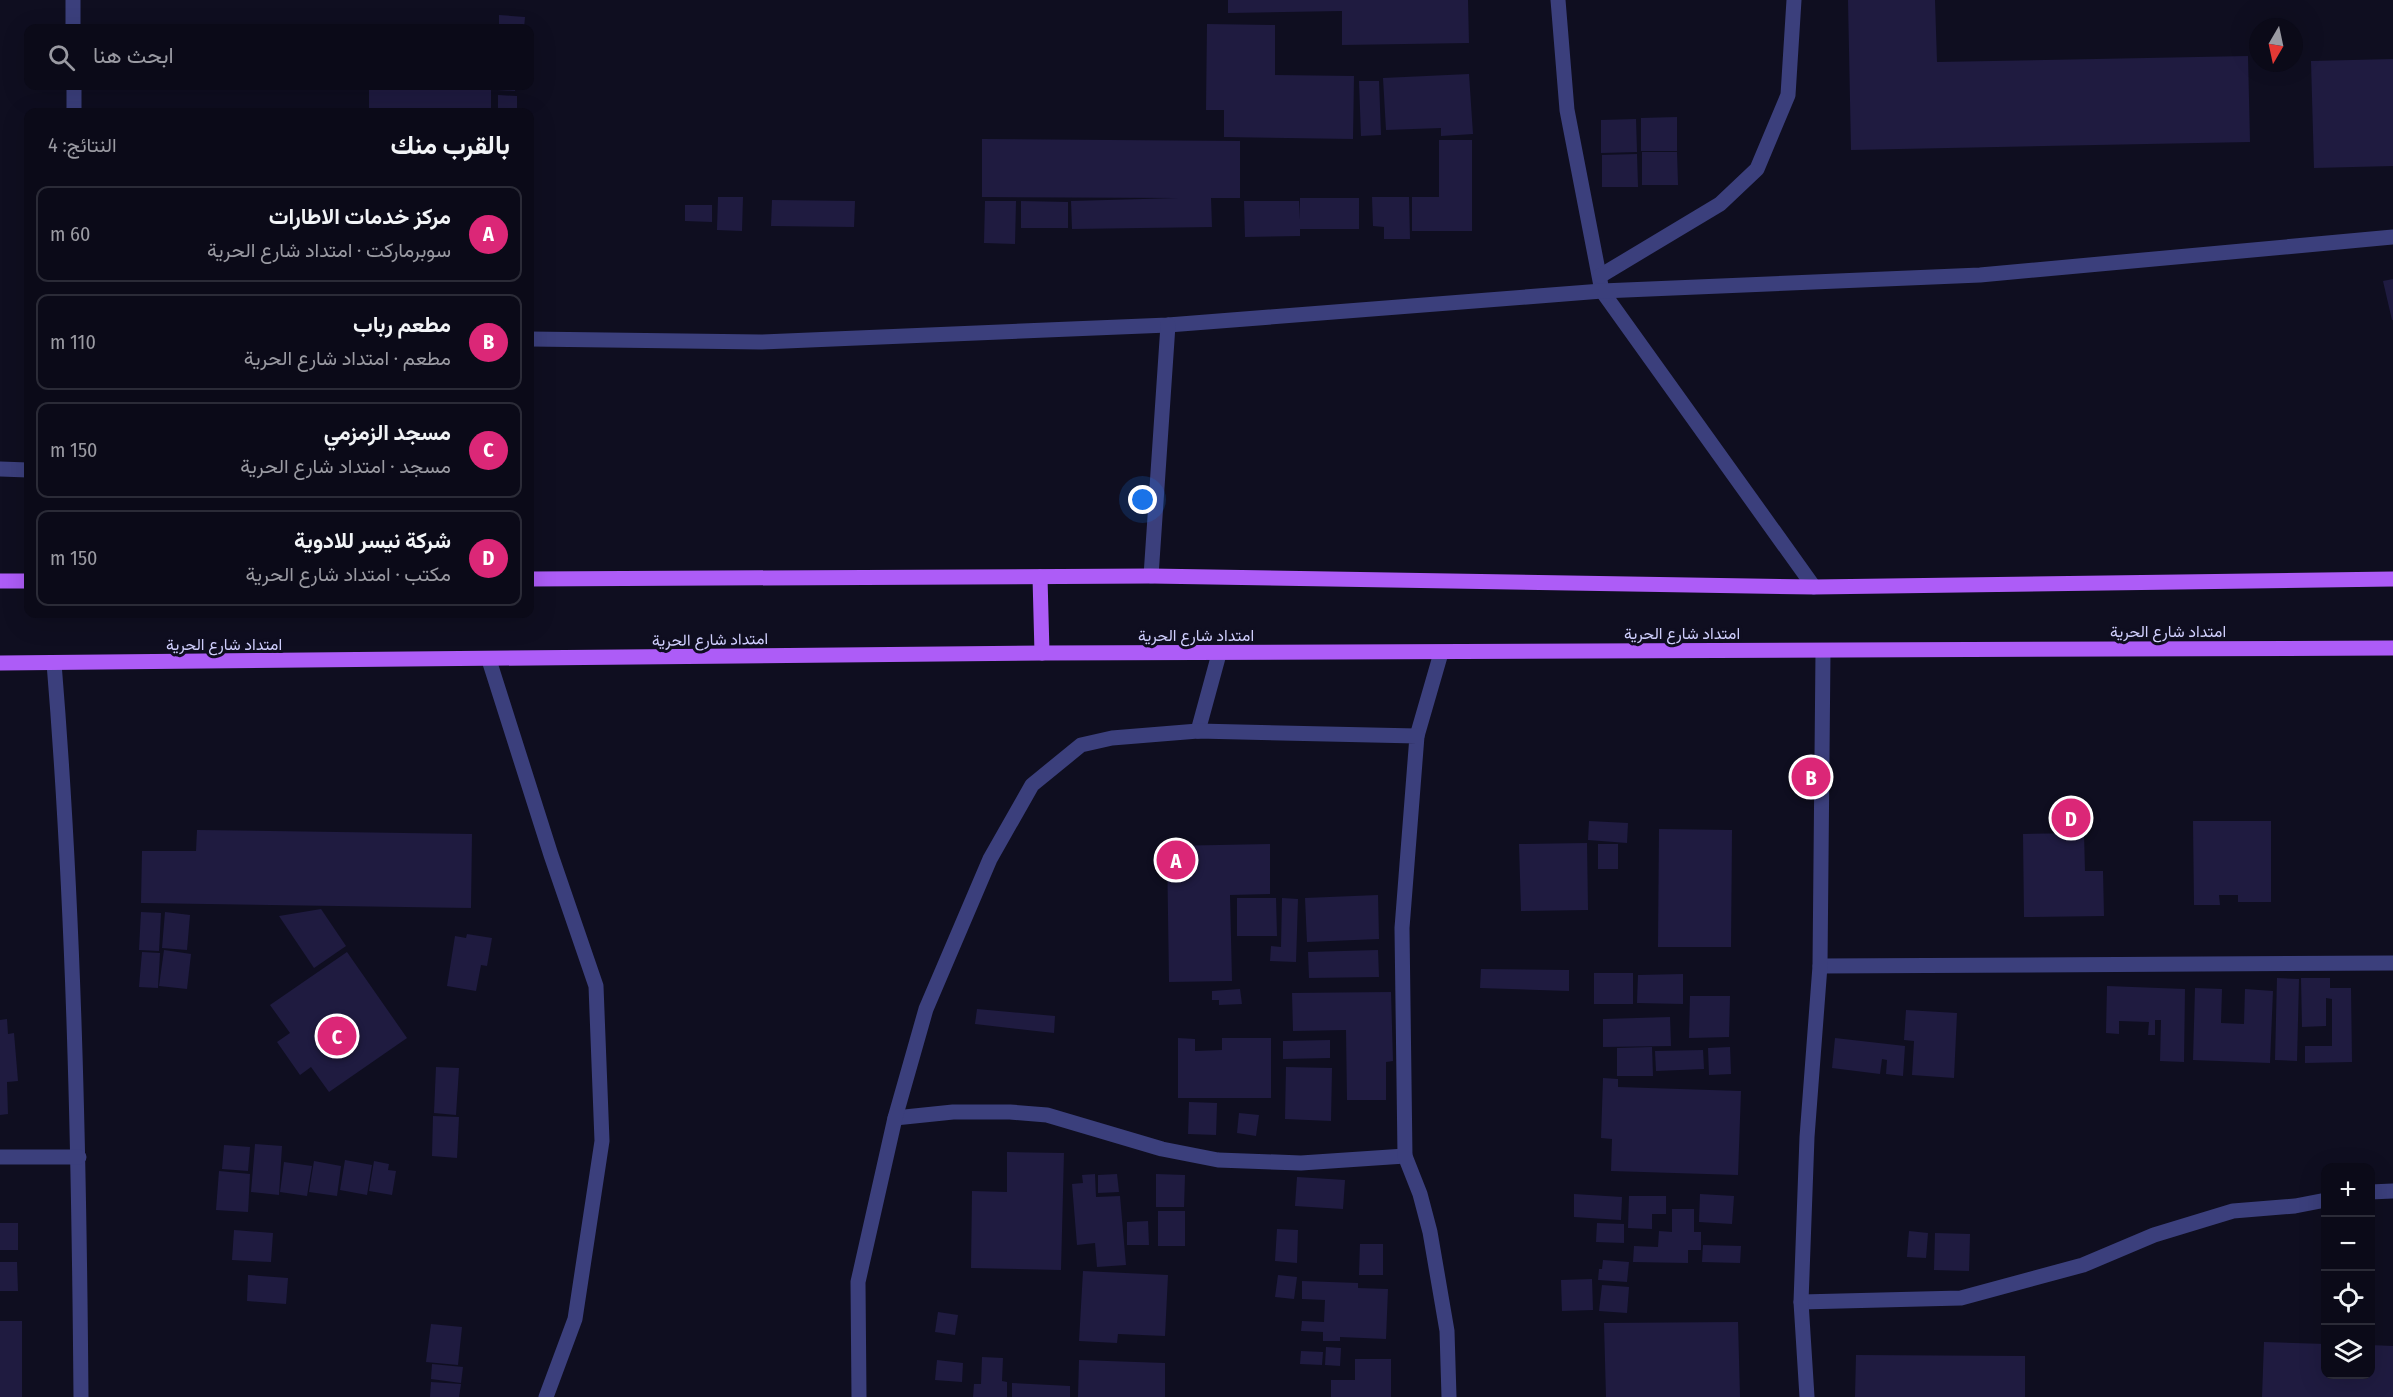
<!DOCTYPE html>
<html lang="ar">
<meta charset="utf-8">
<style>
body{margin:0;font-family:"Fira Sans Condensed",Vazirmatn,sans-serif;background:#141321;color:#f1f3f6;direction:rtl}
.controls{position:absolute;right:18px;bottom:18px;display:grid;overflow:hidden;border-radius:12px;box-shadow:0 6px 24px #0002}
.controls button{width:54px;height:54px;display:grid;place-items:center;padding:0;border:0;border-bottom:2px solid #2b2b37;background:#0b0a18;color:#f1f3f6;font:30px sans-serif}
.compass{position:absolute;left:2249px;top:18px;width:54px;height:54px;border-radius:50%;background:#0b0a18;box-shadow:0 6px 24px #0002;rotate:189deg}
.you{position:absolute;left:1143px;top:500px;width:21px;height:21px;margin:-15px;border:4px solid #fff;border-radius:50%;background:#1a73e8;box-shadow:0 0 0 9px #1a73e833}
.badge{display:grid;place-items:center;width:39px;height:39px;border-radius:50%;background:#db2777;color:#fff;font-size:20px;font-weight:700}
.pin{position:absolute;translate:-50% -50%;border:3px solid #fff;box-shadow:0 2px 6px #0006}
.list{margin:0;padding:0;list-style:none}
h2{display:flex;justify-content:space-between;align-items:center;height:78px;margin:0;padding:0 24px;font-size:26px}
h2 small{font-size:20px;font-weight:400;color:#9a9aa2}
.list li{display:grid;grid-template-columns:39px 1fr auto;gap:18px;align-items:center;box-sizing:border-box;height:96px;margin:0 12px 12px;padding:0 12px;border:2px solid #2b2b37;border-radius:12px}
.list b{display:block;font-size:22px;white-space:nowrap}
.list p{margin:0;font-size:20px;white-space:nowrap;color:#9a9aa2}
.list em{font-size:20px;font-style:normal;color:#9a9aa2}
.icon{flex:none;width:33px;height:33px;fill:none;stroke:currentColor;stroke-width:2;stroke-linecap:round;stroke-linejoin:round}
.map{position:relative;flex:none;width:2393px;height:1397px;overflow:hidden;direction:ltr}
.search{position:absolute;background:#0b0a18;box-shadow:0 6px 24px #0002;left:24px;top:24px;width:510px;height:66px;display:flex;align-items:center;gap:15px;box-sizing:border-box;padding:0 21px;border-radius:12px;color:#9a9aa2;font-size:22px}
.panel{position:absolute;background:#0b0a18;box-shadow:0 6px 24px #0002;left:24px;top:108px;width:510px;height:510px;border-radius:12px;direction:rtl}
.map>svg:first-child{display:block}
.building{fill:#1f1b40}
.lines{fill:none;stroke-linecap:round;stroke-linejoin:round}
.street{stroke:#3b3f7c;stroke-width:15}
.primary{stroke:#ad5cf7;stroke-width:15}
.labels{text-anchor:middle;stroke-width:6;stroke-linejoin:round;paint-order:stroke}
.street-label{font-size:16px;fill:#d0cffd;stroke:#0f0e20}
</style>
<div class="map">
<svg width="2393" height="1397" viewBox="0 0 2393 1397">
<rect width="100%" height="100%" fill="#0f0e20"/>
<g class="building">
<path d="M 1228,0 L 1468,0 L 1469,43 L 1342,45 L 1342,11 L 1228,13 Z"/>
<path d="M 1848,0 L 1935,0 L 1937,62 L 2248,56 L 2250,142 L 1851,150 Z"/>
<path d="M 499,15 L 525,17 L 524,28 L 499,28 Z"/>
<path d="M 1207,24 L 1275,25 L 1275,75 L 1354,76 L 1353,139 L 1224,137 L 1224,110 L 1206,110 Z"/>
<path d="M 2393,59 L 2393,166 L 2314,168 L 2311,61 Z"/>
<path d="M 1469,74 L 1473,134 L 1441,136 L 1441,128 L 1386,130 L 1383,78 Z"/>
<path d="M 1359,81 L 1379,81 L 1381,135 L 1361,136 Z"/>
<rect x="369" y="86" width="122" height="26"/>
<path d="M 497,86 L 515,86 L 515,91 L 497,90 Z"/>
<path d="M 498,95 L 517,96 L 517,112 L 498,112 Z"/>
<path d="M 1677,117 L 1677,151 L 1641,151 L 1641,118 Z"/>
<path d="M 1636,119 L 1637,152 L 1601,153 L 1601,120 Z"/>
<path d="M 982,139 L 1240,141 L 1240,198 L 1211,198 L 1212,227 L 1072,229 L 1071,201 L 1178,198 L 982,197 Z"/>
<path d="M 1439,140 L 1472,140 L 1472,231 L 1412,231 L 1412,197 L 1439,197 Z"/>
<path d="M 1642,152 L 1677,152 L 1678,185 L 1642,185 Z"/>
<path d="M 1637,154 L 1638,187 L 1602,187 L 1602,155 Z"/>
<path d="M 718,197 L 743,197 L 742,231 L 717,230 Z"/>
<path d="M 1372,197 L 1409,197 L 1410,239 L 1384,239 L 1384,227 L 1373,226 Z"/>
<path d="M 1300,198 L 1359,198 L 1359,229 L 1300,229 L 1300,236 L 1245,237 L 1244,201 L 1299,201 L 1300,220 Z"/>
<path d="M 772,200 L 855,201 L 854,227 L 771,226 Z"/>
<path d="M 985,201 L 1016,201 L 1015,244 L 984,243 Z"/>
<path d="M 1021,201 L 1068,202 L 1068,228 L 1021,228 Z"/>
<path d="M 685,205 L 712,205 L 712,222 L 685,221 Z"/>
<path d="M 2393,279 L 2393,320 L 2392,320 L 2383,281 Z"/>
<path d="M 1589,821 L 1628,823 L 1627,843 L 1588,840 Z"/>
<path d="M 2193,821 L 2271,821 L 2271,902 L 2238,902 L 2238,895 L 2219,895 L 2220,905 L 2194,905 Z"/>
<path d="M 1659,829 L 1732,830 L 1731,947 L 1658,947 Z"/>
<path d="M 197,830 L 472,834 L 471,908 L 141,903 L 142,851 L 196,851 Z"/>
<path d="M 2084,833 L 2085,871 L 2103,871 L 2104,916 L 2024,917 L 2023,834 Z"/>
<path d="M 1587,843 L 1588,910 L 1521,911 L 1519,844 Z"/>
<path d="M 1270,844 L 1270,894 L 1230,895 L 1232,981 L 1169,982 L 1167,846 Z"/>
<rect x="1598" y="844" width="20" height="25"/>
<path d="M 1378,895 L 1379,939 L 1307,942 L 1305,898 Z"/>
<path d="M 1237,898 L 1276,898 L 1277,936 L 1237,936 Z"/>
<path d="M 1282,898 L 1298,899 L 1296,962 L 1270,961 L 1271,946 L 1281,947 Z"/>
<path d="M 321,909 L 346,946 L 314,968 L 279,916 Z"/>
<path d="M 141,912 L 161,913 L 159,951 L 139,950 Z"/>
<path d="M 165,912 L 190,915 L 187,950 L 162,948 Z"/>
<path d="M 467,934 L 492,938 L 487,966 L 481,965 L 476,991 L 447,986 L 455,936 L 466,938 Z"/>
<path d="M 164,950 L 191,954 L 187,989 L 159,986 Z"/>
<path d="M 1378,950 L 1379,977 L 1309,978 L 1308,952 Z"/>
<path d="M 142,952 L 160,953 L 158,988 L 139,987 Z"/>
<path d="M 347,952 L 407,1038 L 329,1092 L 311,1067 L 300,1075 L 277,1042 L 290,1033 L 270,1005 Z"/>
<path d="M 1481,969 L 1569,970 L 1569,991 L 1480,988 Z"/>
<rect x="1594" y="973" width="39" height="31"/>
<path d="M 1683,974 L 1683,1004 L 1637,1003 L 1638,975 Z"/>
<path d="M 2277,978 L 2299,979 L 2297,1061 L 2275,1060 Z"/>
<path d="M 2301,978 L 2330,978 L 2330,988 L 2351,988 L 2352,1062 L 2305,1063 L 2305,1046 L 2332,1046 L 2332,999 L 2326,998 L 2326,1026 L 2302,1027 Z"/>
<path d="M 2107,986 L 2185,989 L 2184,1062 L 2160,1061 L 2161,1020 L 2155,1020 L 2155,1035 L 2148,1035 L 2149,1022 L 2119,1021 L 2119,1034 L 2106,1033 Z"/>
<path d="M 2195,988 L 2222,989 L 2221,1023 L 2244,1024 L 2245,989 L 2273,991 L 2270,1063 L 2193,1060 Z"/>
<path d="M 1240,989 L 1242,1004 L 1219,1005 L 1219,1000 L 1212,1000 L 1212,991 Z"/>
<path d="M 1391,992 L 1393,1061 L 1386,1062 L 1386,1100 L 1347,1100 L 1346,1030 L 1293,1031 L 1292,993 Z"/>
<path d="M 1690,996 L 1730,996 L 1729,1037 L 1689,1038 Z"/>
<path d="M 977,1009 L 1055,1016 L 1054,1033 L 975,1024 Z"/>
<path d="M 1906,1010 L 1957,1013 L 1954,1078 L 1912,1075 L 1914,1041 L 1904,1040 Z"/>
<path d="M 1670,1017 L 1671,1046 L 1603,1047 L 1603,1019 Z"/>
<path d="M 7,1019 L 8,1034 L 14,1033 L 18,1081 L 7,1082 L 8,1114 L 0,1115 L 0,1020 Z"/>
<path d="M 1178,1038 L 1195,1039 L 1195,1051 L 1222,1050 L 1222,1038 L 1271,1038 L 1271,1098 L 1178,1098 Z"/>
<path d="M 1835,1038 L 1905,1046 L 1903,1076 L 1886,1074 L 1887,1060 L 1882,1059 L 1880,1074 L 1832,1068 Z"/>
<path d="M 1330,1040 L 1330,1058 L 1283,1059 L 1283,1041 Z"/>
<path d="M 1652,1047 L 1653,1076 L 1617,1076 L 1617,1048 Z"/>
<path d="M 1730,1047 L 1731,1074 L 1709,1075 L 1708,1048 Z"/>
<path d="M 1703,1050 L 1704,1069 L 1656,1071 L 1655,1051 Z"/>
<path d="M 436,1067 L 459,1068 L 456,1115 L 434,1113 Z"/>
<path d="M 1286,1067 L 1332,1068 L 1331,1121 L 1285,1119 Z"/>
<path d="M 1603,1078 L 1618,1079 L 1618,1087 L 1741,1091 L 1738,1175 L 1611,1171 L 1612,1139 L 1601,1138 Z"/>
<path d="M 1189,1102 L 1217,1103 L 1216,1135 L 1188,1134 Z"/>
<path d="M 1239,1113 L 1259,1115 L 1256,1136 L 1237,1133 Z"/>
<path d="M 433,1116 L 459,1117 L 457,1158 L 432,1156 Z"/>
<path d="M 255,1144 L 282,1146 L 279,1195 L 251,1192 Z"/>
<path d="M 224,1145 L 250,1147 L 248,1171 L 222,1169 Z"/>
<path d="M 1007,1152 L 1064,1153 L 1061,1270 L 971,1268 L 972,1191 L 1007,1192 Z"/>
<path d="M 345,1160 L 372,1165 L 367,1195 L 340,1190 Z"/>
<path d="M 314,1161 L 341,1166 L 337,1196 L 309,1192 Z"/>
<path d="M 374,1161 L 389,1164 L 388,1170 L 396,1171 L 392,1195 L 369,1191 Z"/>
<path d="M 284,1162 L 312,1166 L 307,1196 L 280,1192 Z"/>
<path d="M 219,1171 L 250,1174 L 248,1212 L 216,1210 Z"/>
<path d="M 1095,1174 L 1096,1197 L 1120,1196 L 1126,1265 L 1097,1267 L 1095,1243 L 1077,1245 L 1072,1184 L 1083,1183 L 1082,1175 Z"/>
<path d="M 1117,1174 L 1119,1192 L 1098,1193 L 1098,1175 Z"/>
<path d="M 1156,1174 L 1185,1175 L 1184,1207 L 1156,1207 Z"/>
<path d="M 1297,1177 L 1345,1180 L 1343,1209 L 1295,1206 Z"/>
<path d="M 1574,1194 L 1622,1197 L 1621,1220 L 1574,1217 Z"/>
<path d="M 1700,1194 L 1734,1196 L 1732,1224 L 1699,1222 Z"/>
<path d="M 1629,1196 L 1666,1196 L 1666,1214 L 1652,1214 L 1652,1229 L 1628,1228 Z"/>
<path d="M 1672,1209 L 1694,1209 L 1694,1232 L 1701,1232 L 1701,1250 L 1688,1250 L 1688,1263 L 1633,1262 L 1634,1246 L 1658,1247 L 1659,1231 L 1672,1232 Z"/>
<rect x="1158" y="1211" width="27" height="35"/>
<path d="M 1148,1221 L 1149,1245 L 1127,1245 L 1127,1222 Z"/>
<rect x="0" y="1223" width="18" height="27"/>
<path d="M 1597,1223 L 1624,1224 L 1624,1243 L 1596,1242 Z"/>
<path d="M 1277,1229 L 1298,1230 L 1297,1263 L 1275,1261 Z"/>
<path d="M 234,1230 L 273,1233 L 271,1262 L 232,1260 Z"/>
<path d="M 1909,1231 L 1928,1233 L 1926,1258 L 1907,1257 Z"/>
<path d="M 1935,1233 L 1970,1234 L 1969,1271 L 1934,1270 Z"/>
<path d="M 1360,1244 L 1383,1244 L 1383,1275 L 1359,1275 Z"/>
<path d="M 1703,1245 L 1741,1246 L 1740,1263 L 1702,1262 Z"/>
<path d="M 1603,1260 L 1629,1262 L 1627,1282 L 1598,1280 L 1599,1269 L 1602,1269 Z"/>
<path d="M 0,1262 L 17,1262 L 18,1291 L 0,1291 Z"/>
<path d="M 1083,1271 L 1168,1275 L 1165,1336 L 1118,1334 L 1117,1343 L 1079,1341 Z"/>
<path d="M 248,1275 L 288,1278 L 286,1304 L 247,1301 Z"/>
<path d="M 1278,1275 L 1297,1277 L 1294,1299 L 1275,1297 Z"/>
<path d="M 1592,1279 L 1593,1310 L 1562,1311 L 1561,1280 Z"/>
<path d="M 1302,1281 L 1358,1283 L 1358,1288 L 1388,1289 L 1386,1339 L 1340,1337 L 1340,1341 L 1323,1341 L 1323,1332 L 1301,1331 L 1302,1321 L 1324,1322 L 1325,1300 L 1302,1299 Z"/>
<path d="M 1602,1285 L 1629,1287 L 1627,1313 L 1599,1311 Z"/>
<path d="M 938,1312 L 958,1315 L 955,1335 L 935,1332 Z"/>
<rect x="0" y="1321" width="22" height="76"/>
<path d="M 1738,1322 L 1740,1397 L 1606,1397 L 1604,1323 Z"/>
<path d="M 431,1324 L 462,1327 L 458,1365 L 426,1362 Z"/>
<path d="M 2264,1342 L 2326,1344 L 2326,1374 L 2370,1374 L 2370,1345 L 2393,1346 L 2393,1397 L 2262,1397 Z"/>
<path d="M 1326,1347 L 1341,1348 L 1340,1366 L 1325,1365 Z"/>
<path d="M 1301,1351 L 1323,1352 L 1322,1365 L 1300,1364 Z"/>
<path d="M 1856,1355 L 2025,1356 L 2025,1397 L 1855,1397 Z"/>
<path d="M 982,1357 L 1003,1358 L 1002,1381 L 1007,1382 L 1007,1397 L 973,1397 L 974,1384 L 981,1384 Z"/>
<path d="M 1355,1359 L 1391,1359 L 1391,1397 L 1331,1397 L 1331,1380 L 1355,1380 Z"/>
<path d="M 937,1360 L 963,1363 L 962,1382 L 935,1380 Z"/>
<path d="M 1079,1360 L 1165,1363 L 1165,1397 L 1078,1397 Z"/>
<path d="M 432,1364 L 463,1367 L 461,1383 L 431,1379 Z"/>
<path d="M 431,1382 L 461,1384 L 459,1397 L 430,1397 Z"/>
<path d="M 1012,1383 L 1070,1386 L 1070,1397 L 1012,1397 Z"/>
</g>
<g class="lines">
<g class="street">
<path d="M 73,0 L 73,28"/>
<path d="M 1558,0 L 1567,110 L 1602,291 L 1814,587"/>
<path d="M 74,86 L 74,112"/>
<path d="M 1600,276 L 1720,204 L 1757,169 L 1788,95 L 1794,0"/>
<path d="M 530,339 L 761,342 L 1168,325 L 1602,291 L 1980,275 L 2393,237"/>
<path d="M 0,469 L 28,470"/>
<path d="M 1151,576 L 1168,325"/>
<path d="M 489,660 L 551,855 L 596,986 L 602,1141 L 575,1319 L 546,1397"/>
<path d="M 54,663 C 74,907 79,1153 81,1397"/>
<path d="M 1198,731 L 1219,654"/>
<path d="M 1417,736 L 1441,653"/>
<path d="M 1820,966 L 2393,963"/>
<path d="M 895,1118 L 953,1112 L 1010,1112 L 1047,1115 L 1162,1149 L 1218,1160 L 1301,1163 L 1405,1156"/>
<path d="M 0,1157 L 79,1157"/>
<path d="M 2370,1192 L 2393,1191"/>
<path d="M 1801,1302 L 1961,1298 L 2083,1265 L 2154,1235 L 2233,1211 L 2295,1206 L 2326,1200"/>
<path d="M 859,1397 L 858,1282 L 895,1118 L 926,1009 L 990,859 L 1032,785 L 1081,745 L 1112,738 L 1198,731 L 1417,736 L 1402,928 L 1405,1156 L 1420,1194 L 1430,1232 L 1447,1331 L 1449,1397"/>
<path d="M 1807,1397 L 1801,1302 L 1807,1137 L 1820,966 L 1823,651"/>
</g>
<g class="primary">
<path d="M 1040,577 L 1042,653"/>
<path d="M 530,579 L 1151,576 L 1814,587 L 2393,579"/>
<path d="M 0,581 L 28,581"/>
<path d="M 0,663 L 1042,653 L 2393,648"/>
</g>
</g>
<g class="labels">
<g class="street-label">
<text x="2168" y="637">امتداد شارع الحرية</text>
<text x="1682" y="639">امتداد شارع الحرية</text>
<text x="1196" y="641">امتداد شارع الحرية</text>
<text transform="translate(710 639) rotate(-1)" y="6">امتداد شارع الحرية</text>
<text x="224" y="650">امتداد شارع الحرية</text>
</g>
</g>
</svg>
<div class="controls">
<button>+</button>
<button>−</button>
<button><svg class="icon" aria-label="locate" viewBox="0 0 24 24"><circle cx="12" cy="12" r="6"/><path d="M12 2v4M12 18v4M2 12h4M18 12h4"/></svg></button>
<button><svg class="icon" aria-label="layers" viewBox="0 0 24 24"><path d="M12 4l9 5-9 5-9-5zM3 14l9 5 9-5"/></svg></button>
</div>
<svg class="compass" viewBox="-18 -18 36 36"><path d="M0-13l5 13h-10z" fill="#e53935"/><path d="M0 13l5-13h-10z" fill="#9a9aa2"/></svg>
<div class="you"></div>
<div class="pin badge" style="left:1176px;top:860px">A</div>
<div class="pin badge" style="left:1811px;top:777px">B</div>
<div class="pin badge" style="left:337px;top:1036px">C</div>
<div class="pin badge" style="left:2071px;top:818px">D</div>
<div class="search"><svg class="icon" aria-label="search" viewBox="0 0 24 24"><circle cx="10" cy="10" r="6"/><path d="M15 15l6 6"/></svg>ابحث هنا</div>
<section class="panel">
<h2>بالقرب منك<small>النتائج: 4</small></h2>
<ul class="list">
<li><span class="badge">A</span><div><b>مركز خدمات الاطارات</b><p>سوبرماركت · امتداد شارع الحرية</p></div><em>60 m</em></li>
<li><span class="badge">B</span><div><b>مطعم رباب</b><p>مطعم · امتداد شارع الحرية</p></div><em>110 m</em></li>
<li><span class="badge">C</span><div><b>مسجد الزمزمي</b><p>مسجد · امتداد شارع الحرية</p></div><em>150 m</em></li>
<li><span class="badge">D</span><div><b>شركة نيسر للادوية</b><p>مكتب · امتداد شارع الحرية</p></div><em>150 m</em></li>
</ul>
</section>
</div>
